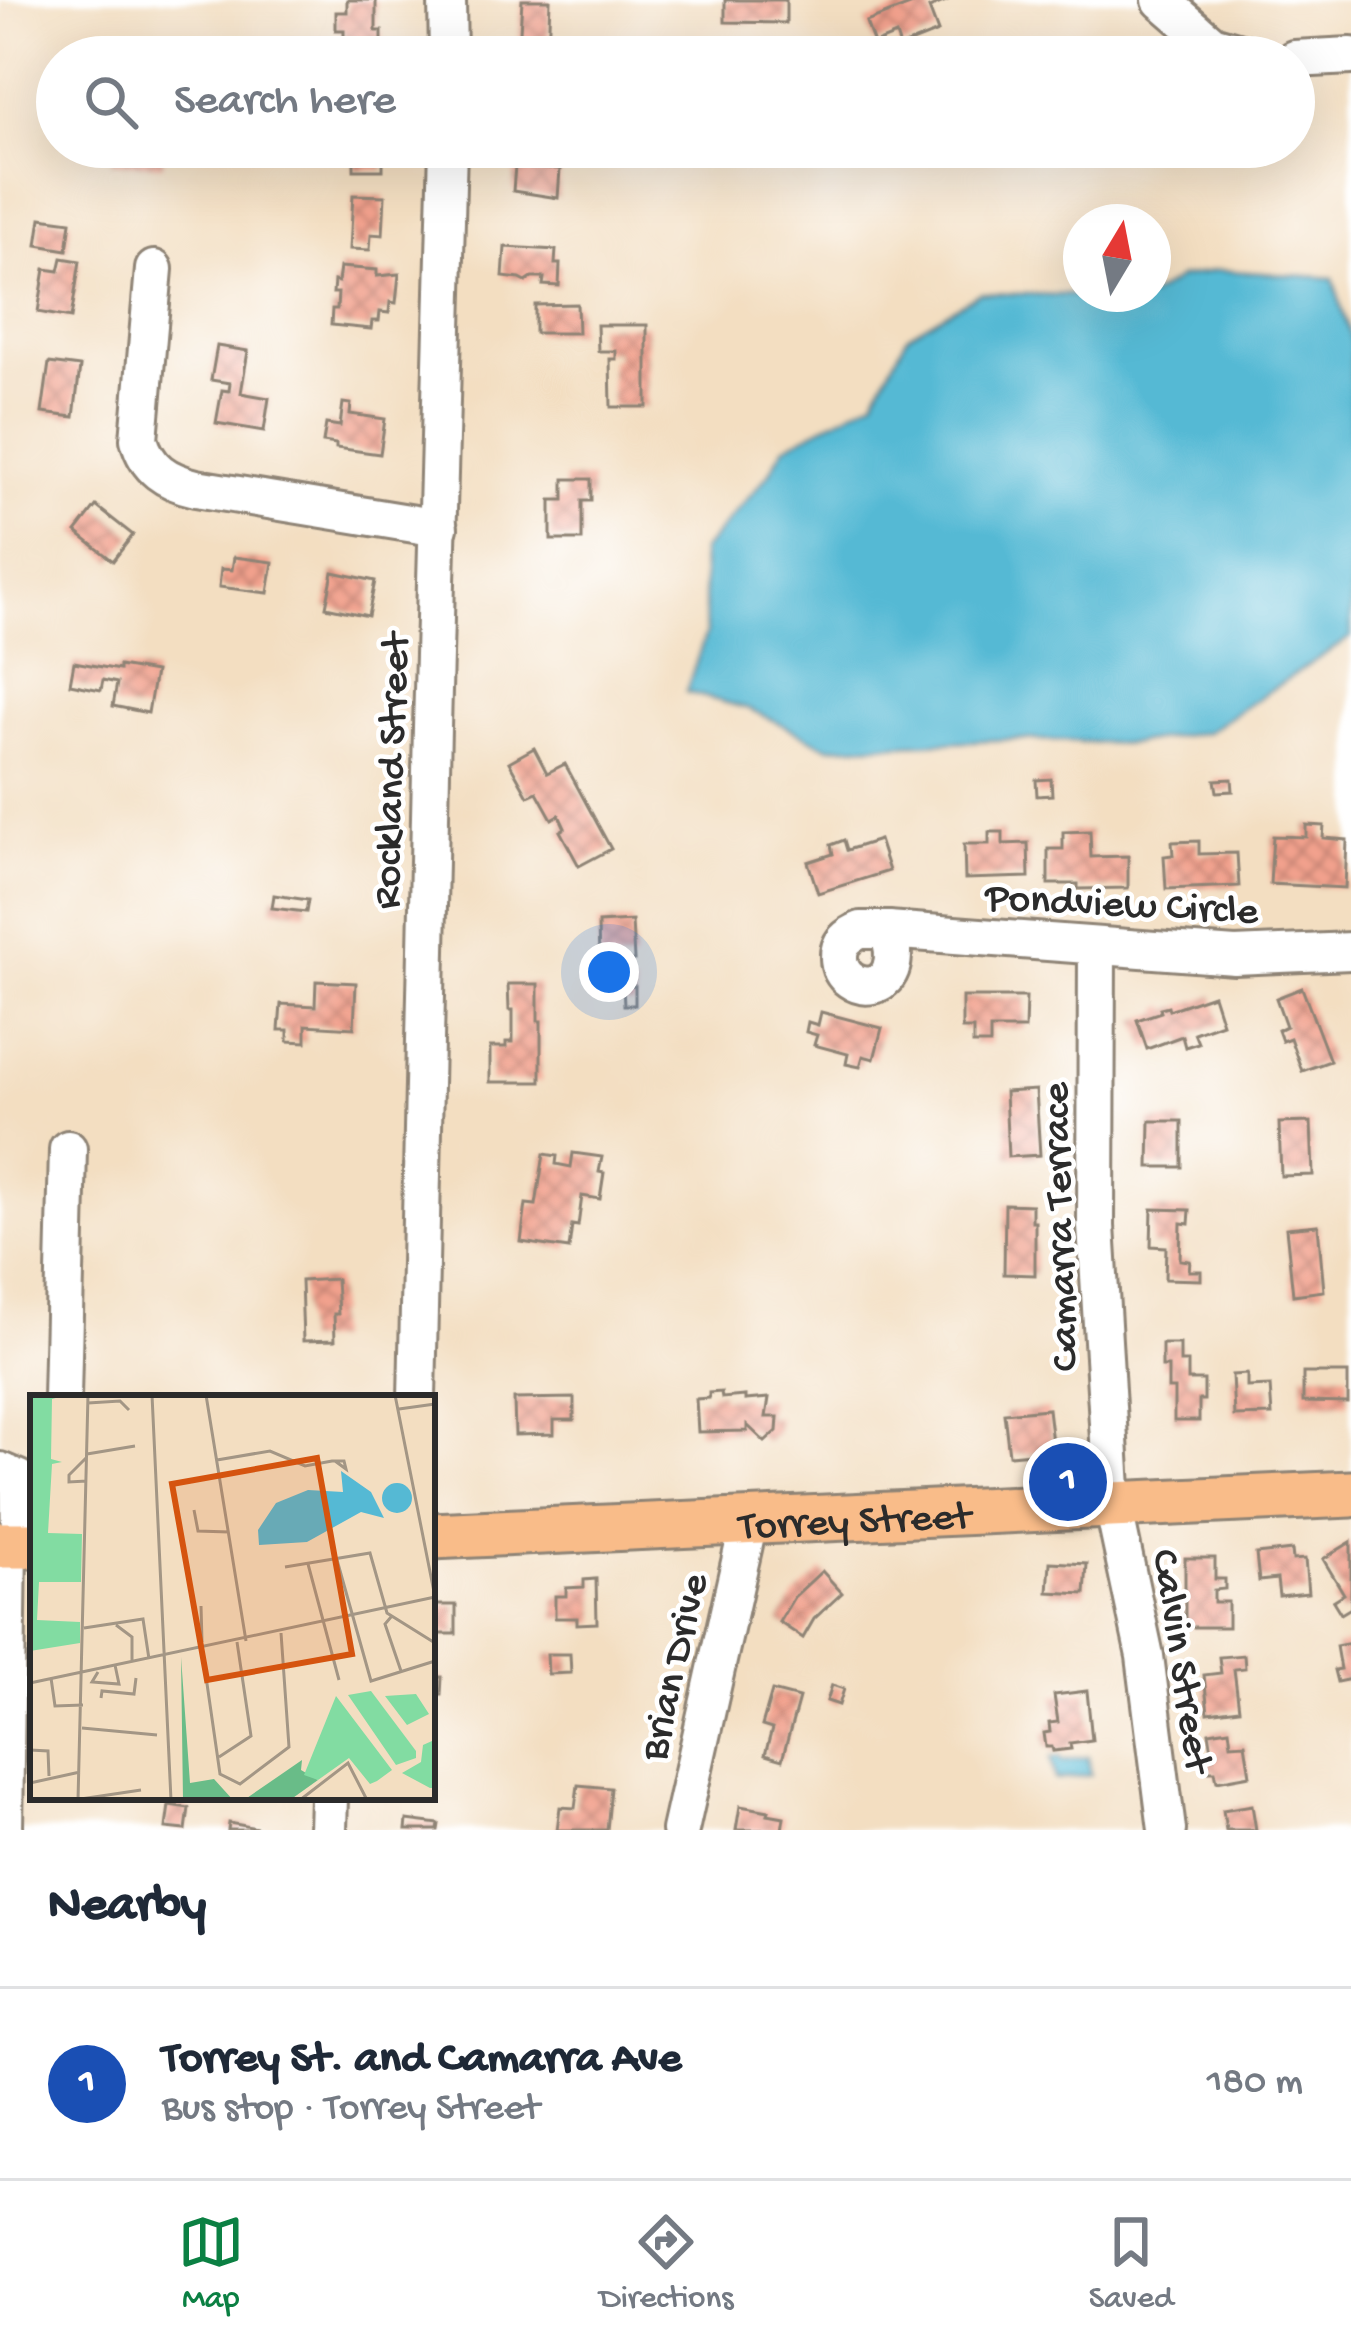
<!DOCTYPE html>
<meta charset="utf-8">
<style>
body{margin:0;font-family:"Gochi Hand",sans-serif;background:#f2f2f3;color:#1f2937}
.compass{position:absolute;left:1063px;top:204px;width:108px;height:108px;border-radius:50%;background:#fff;box-shadow:0 12px 48px #0002;rotate:10deg}
.you{position:absolute;left:609px;top:972px;width:42px;height:42px;margin:-30px;border:9px solid #fff;border-radius:50%;background:#1a73e8;box-shadow:0 0 0 18px #1a73e833}
.badge{display:grid;place-items:center;width:78px;height:78px;border-radius:50%;background:#0b8043;color:#fff;font-size:39px;font-weight:700}
.pin{position:absolute;translate:-50% -50%;border:6px solid #fff;box-shadow:0 3px 12px #0006}
.list{margin:0;padding:0;list-style:none}
h2{display:flex;justify-content:space-between;align-items:center;height:156px;margin:0;padding:0 48px;font-size:51px}
h2 small{font-size:39px;font-weight:400;color:#747a83}
.list li{display:grid;grid-template-columns:78px 1fr auto;gap:36px;align-items:center;box-sizing:border-box;height:192px;padding:0 48px;border-top:3px solid #e0e1e3}
.list b{display:block;font-size:45px;white-space:nowrap}
.list p{margin:0;font-size:39px;white-space:nowrap;color:#747a83}
.list em{font-size:39px;font-style:normal;color:#747a83}
.icon{flex:none;width:66px;height:66px;fill:none;stroke:currentColor;stroke-width:2;stroke-linecap:round;stroke-linejoin:round}
.map{position:relative;flex:none;width:1351px;height:1830px;overflow:hidden}
.search{position:absolute;background:#fff;box-shadow:0 12px 48px #0002;left:36px;right:36px;top:36px;height:132px;display:flex;align-items:center;gap:30px;box-sizing:border-box;padding:0 42px;border-radius:66px;color:#747a83;font-size:45px}
.sheet{height:348px;background:#fff}
nav{display:flex;justify-content:space-around;align-items:center;box-sizing:border-box;height:168px;border-top:3px solid #e0e1e3;background:#fff;font-size:33px;color:#747a83}
nav a{display:grid;justify-items:center;gap:6px}
nav .on{color:#0b8043}
.map>svg:first-child{display:block}
.water{fill:#55b9d4;stroke:#407280;stroke-width:3}
.building{fill:url(#building-cross-hatch)}
.lines{fill:none;stroke-linecap:round;stroke-linejoin:round}
.minor-casing{stroke:#8f8476;stroke-width:42}
.major-casing{stroke:#8f8476;stroke-width:51}
.minor{stroke:#fff;stroke-width:36}
.major{stroke:#f9bc89;stroke-width:45}
.labels{text-anchor:middle;stroke-width:9;stroke-linejoin:round;paint-order:stroke}
.street-label{font-size:42px;fill:#2b2b2b;stroke:#fff}
.inset-road{fill:none;stroke:#a39685;stroke-width:3}
.view{fill:#d5540f;fill-opacity:0.15;stroke:#d5540f;stroke-width:6}
.inset-edge{fill:none;stroke:#2b2b2b;stroke-width:6}
</style>
<div class="map">
<svg width="1351" height="1830" viewBox="0 0 1351 1830">
<defs>
<pattern id="building-cross-hatch" width="8" height="8" patternUnits="userSpaceOnUse" patternTransform="scale(3)"><rect width="8" height="8" fill="#f2a18d"/><path d="M0 0l8 8M0 8l8-8" fill="none" stroke="#c48373"/></pattern>
</defs>
<rect width="100%" height="100%" fill="#fff"/>
<filter id="ink" filterUnits="userSpaceOnUse"><feTurbulence type="fractalNoise" baseFrequency=".00833" numOctaves="2"/><feDisplacementMap in="SourceGraphic" scale="24" xChannelSelector="R" yChannelSelector="G"/><feConvolveMatrix kernelMatrix="1 2 1 2 8 2 1 2 1" color-interpolation-filters="sRGB"/></filter>
<filter id="wash" filterUnits="userSpaceOnUse"><feTurbulence type="fractalNoise" baseFrequency=".004" numOctaves="4" result="noise"/><feDisplacementMap in="SourceGraphic" scale="48" xChannelSelector="R" yChannelSelector="G"/><feGaussianBlur stdDeviation="2.7" result="paint"/><feColorMatrix in="noise" values="0 0 0 0 0 0 0 0 0 0 0 0 0 0 0 0 0 1.4 0 .05"/><feComposite in="paint" operator="in"/></filter>
<g filter="url(#wash)">
<rect width="100%" height="100%" fill="#f3dec1"/>
<g class="water">
<path d="M 1217,270 L 1333,278 L 1351,340 L 1351,637 L 1207,732 L 1129,744 L 1018,739 L 829,747 L 749,709 L 686,692 L 706,633 L 702,551 L 769,474 L 784,447 L 874,399 L 908,335 L 980,293 L 1149,297 L 1179,278 Z"/>
<path d="M 1060,1757 L 1062,1761 L 1088,1757 L 1091,1775 L 1055,1780 L 1051,1758 Z"/>
</g>
<g id="blocks">
<g class="building">
<path d="M 347,0 L 376,0 L 376,31 L 382,31 L 382,54 L 344,54 L 344,30 L 336,30 L 336,12 L 347,12 Z"/>
<path d="M 522,0 L 550,0 L 548,50 L 519,48 Z"/>
<path d="M 725,0 L 786,0 L 786,23 L 725,22 Z"/>
<path d="M 914,0 L 948,0 L 929,8 L 938,32 L 900,47 L 896,35 L 874,44 L 866,22 L 915,3 Z"/>
<path d="M 112,147 L 164,147 L 163,165 L 112,163 Z"/>
<rect x="354" y="147" width="29" height="23"/>
<path d="M 1085,147 L 1144,147 L 1144,153 L 1085,151 Z"/>
<path d="M 515,166 L 560,169 L 558,198 L 513,191 Z"/>
<path d="M 353,195 L 385,196 L 383,235 L 371,234 L 370,250 L 350,249 Z"/>
<path d="M 41,218 L 71,222 L 67,250 L 37,245 Z"/>
<path d="M 505,247 L 556,250 L 555,264 L 560,264 L 559,286 L 543,285 L 544,278 L 532,278 L 526,282 L 520,279 L 503,277 Z"/>
<path d="M 62,258 L 80,261 L 71,318 L 38,312 L 45,269 L 59,271 Z"/>
<path d="M 340,267 L 377,270 L 377,276 L 399,274 L 396,303 L 390,302 L 389,313 L 380,312 L 379,321 L 372,321 L 371,329 L 331,325 L 332,309 L 337,309 L 338,293 L 333,293 L 334,281 L 338,282 Z"/>
<path d="M 577,304 L 578,333 L 535,333 L 535,305 Z"/>
<path d="M 597,325 L 647,325 L 647,407 L 611,407 L 610,359 L 616,359 L 616,351 L 598,351 Z"/>
<path d="M 217,346 L 248,351 L 241,393 L 269,398 L 264,431 L 216,423 L 222,390 L 229,391 L 230,383 L 211,380 Z"/>
<path d="M 49,363 L 80,367 L 74,417 L 42,413 Z"/>
<path d="M 343,403 L 351,404 L 350,414 L 385,419 L 380,454 L 336,448 L 336,444 L 323,442 L 326,424 L 340,426 Z"/>
<path d="M 564,479 L 591,479 L 591,501 L 582,501 L 582,540 L 551,540 L 551,500 L 564,500 Z"/>
<path d="M 96,506 L 133,535 L 113,561 L 76,532 Z"/>
<path d="M 234,557 L 273,562 L 268,593 L 219,587 L 221,569 L 232,570 Z"/>
<path d="M 333,572 L 375,581 L 368,616 L 326,607 Z"/>
<path d="M 74,662 L 119,670 L 119,666 L 155,672 L 148,713 L 113,706 L 117,683 L 103,680 L 101,690 L 70,684 Z"/>
<path d="M 534,748 L 547,773 L 565,764 L 611,849 L 579,866 L 560,831 L 565,828 L 559,815 L 552,819 L 537,792 L 528,796 L 509,762 Z"/>
<path d="M 1051,779 L 1052,795 L 1037,796 L 1036,780 Z"/>
<path d="M 1232,779 L 1233,791 L 1217,792 L 1215,780 Z"/>
<path d="M 1306,825 L 1324,826 L 1323,838 L 1347,840 L 1345,888 L 1270,884 L 1273,836 L 1306,837 Z"/>
<path d="M 1090,831 L 1091,857 L 1128,856 L 1128,888 L 1078,889 L 1078,884 L 1048,884 L 1048,849 L 1063,849 L 1063,832 Z"/>
<path d="M 989,832 L 1003,832 L 1003,844 L 1028,843 L 1029,877 L 965,879 L 964,844 L 989,844 Z"/>
<path d="M 844,840 L 847,850 L 879,840 L 889,871 L 818,893 L 808,862 L 833,854 L 831,845 Z"/>
<path d="M 1199,841 L 1199,854 L 1237,853 L 1239,886 L 1166,889 L 1164,856 L 1173,855 L 1172,842 Z"/>
<path d="M 274,895 L 308,900 L 306,912 L 272,908 Z"/>
<path d="M 632,921 L 634,960 L 599,961 L 598,923 Z"/>
<path d="M 316,981 L 356,983 L 354,1028 L 306,1025 L 306,1042 L 288,1041 L 288,1030 L 279,1030 L 281,1004 L 315,1006 Z"/>
<path d="M 508,984 L 538,984 L 538,1021 L 541,1021 L 541,1082 L 490,1082 L 490,1047 L 506,1047 L 506,1042 L 513,1042 L 513,1010 L 509,1010 Z"/>
<path d="M 635,986 L 635,1005 L 624,1005 L 623,987 Z"/>
<path d="M 1302,988 L 1330,1061 L 1302,1071 L 1290,1038 L 1282,1041 L 1278,1030 L 1286,1026 L 1276,998 Z"/>
<path d="M 1213,995 L 1222,1023 L 1194,1033 L 1198,1043 L 1185,1047 L 1182,1036 L 1147,1049 L 1137,1020 L 1161,1012 L 1160,1008 L 1168,1006 L 1169,1010 Z"/>
<path d="M 962,997 L 1026,997 L 1025,1029 L 990,1029 L 990,1044 L 973,1044 L 973,1029 L 962,1029 Z"/>
<path d="M 821,1012 L 882,1028 L 874,1059 L 863,1056 L 860,1067 L 846,1064 L 848,1054 L 814,1045 L 817,1035 L 806,1032 L 808,1022 L 818,1025 Z"/>
<path d="M 1036,1090 L 1040,1155 L 1008,1157 L 1005,1092 Z"/>
<path d="M 1150,1121 L 1182,1121 L 1182,1167 L 1149,1167 Z"/>
<path d="M 1311,1122 L 1313,1175 L 1281,1176 L 1279,1123 Z"/>
<path d="M 573,1153 L 602,1157 L 599,1172 L 604,1173 L 600,1199 L 582,1196 L 578,1226 L 572,1225 L 569,1249 L 521,1242 L 526,1204 L 536,1205 L 544,1154 L 557,1156 L 556,1164 L 571,1167 Z"/>
<path d="M 1005,1204 L 1032,1205 L 1032,1222 L 1035,1222 L 1035,1275 L 1004,1274 Z"/>
<path d="M 1152,1209 L 1190,1210 L 1189,1224 L 1181,1223 L 1180,1260 L 1190,1261 L 1189,1271 L 1201,1271 L 1201,1280 L 1165,1279 L 1166,1247 L 1151,1246 Z"/>
<path d="M 1318,1225 L 1324,1291 L 1293,1295 L 1286,1228 Z"/>
<path d="M 336,1279 L 338,1314 L 334,1314 L 335,1340 L 303,1341 L 301,1281 Z"/>
<path d="M 1162,1344 L 1180,1344 L 1180,1362 L 1188,1362 L 1188,1380 L 1204,1380 L 1204,1400 L 1199,1400 L 1199,1421 L 1174,1421 L 1174,1389 L 1168,1389 L 1168,1367 L 1162,1367 Z"/>
<path d="M 1303,1373 L 1348,1373 L 1348,1403 L 1303,1402 Z"/>
<path d="M 1247,1374 L 1247,1387 L 1270,1386 L 1272,1415 L 1234,1416 L 1232,1375 Z"/>
<path d="M 721,1392 L 722,1398 L 745,1396 L 745,1400 L 769,1398 L 766,1417 L 778,1417 L 777,1431 L 765,1442 L 747,1425 L 747,1431 L 698,1432 L 696,1399 L 709,1398 L 709,1393 Z"/>
<path d="M 574,1398 L 574,1420 L 554,1420 L 554,1434 L 515,1435 L 514,1399 Z"/>
<path d="M 1048,1409 L 1053,1451 L 1009,1455 L 1004,1413 Z"/>
<path d="M 1351,1542 L 1351,1608 L 1341,1614 L 1333,1601 L 1344,1594 L 1323,1559 Z"/>
<path d="M 1292,1550 L 1293,1560 L 1305,1559 L 1308,1593 L 1279,1596 L 1277,1579 L 1259,1581 L 1256,1554 Z"/>
<path d="M 1185,1558 L 1215,1558 L 1215,1579 L 1225,1579 L 1225,1589 L 1214,1590 L 1214,1602 L 1228,1602 L 1228,1627 L 1185,1627 Z"/>
<path d="M 1050,1562 L 1087,1564 L 1085,1594 L 1048,1592 Z"/>
<path d="M 822,1571 L 842,1593 L 814,1619 L 803,1638 L 779,1622 L 794,1597 Z"/>
<path d="M 596,1579 L 597,1623 L 577,1624 L 577,1618 L 555,1618 L 555,1596 L 566,1596 L 566,1588 L 584,1587 L 584,1580 Z"/>
<rect x="432" y="1605" width="24" height="29"/>
<path d="M 1351,1643 L 1351,1679 L 1337,1682 L 1334,1670 L 1340,1669 L 1336,1646 Z"/>
<path d="M 547,1654 L 570,1654 L 571,1673 L 548,1674 Z"/>
<path d="M 1244,1655 L 1245,1668 L 1234,1669 L 1239,1709 L 1208,1713 L 1204,1675 L 1221,1673 L 1219,1657 Z"/>
<path d="M 432,1677 L 442,1677 L 441,1695 L 432,1695 Z"/>
<path d="M 832,1685 L 844,1689 L 839,1705 L 827,1701 Z"/>
<path d="M 772,1691 L 799,1698 L 782,1760 L 765,1755 L 772,1729 L 762,1726 Z"/>
<path d="M 1087,1691 L 1092,1740 L 1070,1743 L 1071,1749 L 1053,1751 L 1052,1747 L 1046,1747 L 1044,1733 L 1050,1732 L 1049,1723 L 1058,1722 L 1054,1695 Z"/>
<path d="M 1229,1729 L 1231,1744 L 1245,1743 L 1250,1775 L 1217,1781 L 1215,1771 L 1209,1771 L 1206,1758 L 1213,1757 L 1209,1732 Z"/>
<path d="M 578,1785 L 611,1788 L 607,1830 L 557,1830 L 560,1807 L 575,1808 Z"/>
<path d="M 169,1805 L 189,1808 L 186,1830 L 166,1828 Z"/>
<path d="M 1252,1805 L 1256,1830 L 1226,1830 L 1223,1810 Z"/>
<path d="M 740,1806 L 769,1811 L 768,1814 L 784,1817 L 782,1830 L 736,1830 Z"/>
<path d="M 407,1820 L 439,1824 L 438,1830 L 406,1830 Z"/>
<path d="M 229,1823 L 257,1828 L 257,1830 L 228,1830 Z"/>
</g>
</g>
</g>
<g filter="url(#ink)">
<use href="#blocks" fill-opacity="0" stroke="#8f8476" stroke-width="3"/>
<g class="lines">
<g class="minor-casing">
<g id="minor">
<path d="M 447,0 L 448,57"/>
<path d="M 1161,0 L 1212,44 L 1257,57"/>
<path d="M 1294,59 L 1351,56"/>
<path d="M 154,269 L 139,439 C 147,469 166,481 196,488 L 439,528"/>
<path d="M 861,930 L 888,930 C 912,999 840,998 839,958 C 838,943 848,935 861,930 Z"/>
<path d="M 888,930 L 1235,956 L 1351,951"/>
<path d="M 1097,946 L 1096,1226 L 1113,1505 L 1145,1656 L 1167,1830"/>
<path d="M 62,1398 L 68,1149"/>
<path d="M 417,1398 L 432,727 L 448,147"/>
<path d="M 0,1471 L 19,1479 L 20,1545"/>
<path d="M 4,1830 L 8,1545"/>
<path d="M 328,1830 L 329,1797"/>
<path d="M 680,1830 L 749,1522"/>
</g>
</g>
<g class="major-casing">
<g id="major">
<path id="s1" d="M 432,1536 L 1351,1494"/>
<path d="M 0,1545 L 33,1545"/>
</g>
</g>
<use href="#minor" class="minor"/>
<use href="#major" class="major"/>
</g>
</g>
<g class="labels">
<g class="street-label">
<text transform="translate(387 771) rotate(-88)" y="15">Rockland Street</text>
<text transform="translate(1122 900) rotate(3)" y="15">Pondview Circle</text>
<text transform="translate(1056 1227) rotate(-92)" y="15">Camarra Terrace</text>
<text dy="15" stroke="none"><textPath href="#s1" startOffset="423">Torrey Street</textPath></text>
<text transform="translate(1186 1660) rotate(81)" y="15">Calvin Street</text>
<text transform="translate(670 1666) rotate(-77)" y="15">Brian Drive</text>
</g>
</g>
<g transform="translate(30 1395)">
<rect width="405" height="405" fill="#f3dec1"/>
<path d="M 151,262 L 160,388 L 184,384 L 203,405 L 153,405 ZM 272,365 L 271,375 L 288,385 L 260,405 L 214,405 Z" fill="#69bc88"/>
<path d="M 341,296 L 386,356 L 386,363 L 366,370 L 318,300 ZM 386,299 L 399,319 L 377,330 L 355,301 ZM 306,301 L 362,375 L 347,386 L 340,389 L 319,363 L 288,385 L 274,380 ZM 402,346 L 405,393 L 400,393 L 372,378 L 391,367 L 393,350 Z" fill="#82dca2"/>
<path d="M 0,0 L 37,0 L 22,4 L 21,64 L 32,67 L 22,69 L 18,138 L 52,139 L 51,187 L 9,187 L 7,225 L 50,227 L 50,248 L 0,256 Z" fill="#82dca2"/>
<path d="M 311,76 L 341,97 L 354,123 L 331,117 L 277,147 L 229,150 L 228,135 L 246,108 L 278,95 L 313,97 ZM352 103a15 15 0 1 1 30 0a15 15 0 1 1-30 0Z" fill="#55b9d4"/>
<path class="inset-road" d="M 122,0 L 141,405M 176,0 L 216,246M 365,0 L 405,202M 58,8 L 90,6 L 99,15M 369,14 L 405,9M 57,59 L 105,51M 187,65 L 240,56 L 275,71 L 302,66 L 314,66 L 316,74 L 305,66M 57,86 L 39,87 L 39,80 L 57,62M 164,115 L 168,136 L 199,137M 307,165 L 341,286 L 405,266M 278,169 L 309,285M 255,172 L 340,158 L 357,218 L 405,248M 171,211 L 172,247M 361,222 L 355,229 L 371,276M 86,230 L 102,242 L 102,267M 54,233 L 113,224 L 119,264M 172,254 L 190,379 L 210,389 L 259,352 L 251,238M 68,277 L 62,287 L 89,289 L 85,270M 21,283 L 25,311 L 53,310M 0,288 L 405,202M 71,303 L 72,296 L 104,299 L 106,283M 52,333 L 127,340M 0,355 L 18,356 L 19,381M 189,362 L 221,341 L 207,247M 0,388 L 50,377M 44,405 L 111,395M 48,405 L 58,0M 270,405 L 318,368 L 337,405"/>
<path class="view" d="M 287,63 L 322,259 L 177,285 L 142,89 Z"/>
<rect width="405" height="405" class="inset-edge"/>
</g>
</svg>
<svg class="compass" viewBox="-18 -18 36 36"><path d="M0-13l5 13h-10z" fill="#e53935"/><path d="M0 13l5-13h-10z" fill="#747a83"/></svg>
<div class="you"></div>
<div class="pin badge" style="left:1068px;top:1482px;background:#1a4fb4">1</div>
<div class="search"><svg class="icon" aria-label="search" viewBox="0 0 24 24"><circle cx="10" cy="10" r="6"/><path d="M15 15l6 6"/></svg>Search here</div>
</div>
<section class="sheet">
<h2>Nearby<small></small></h2>
<ul class="list">
<li><span class="badge" style="background:#1a4fb4">1</span><div><b>Torrey St. and Camarra Ave</b><p>Bus stop · Torrey Street</p></div><em>180 m</em></li>
</ul>
</section>
<nav>
<a class="on"><svg class="icon" aria-label="map" viewBox="0 0 24 24"><path d="M3 6l6-2 6 2 6-2v14l-6 2-6-2-6 2zM9 4v14M15 6v14"/></svg>Map</a>
<a><svg class="icon" aria-label="directions" viewBox="0 0 24 24"><path d="M12 3l9 9-9 9-9-9zM9 14v-3h6M13 9l2 2-2 2"/></svg>Directions</a>
<a><svg class="icon" aria-label="saved" viewBox="0 0 24 24"><path d="M7 4h10v16l-5-4-5 4z"/></svg>Saved</a>
</nav>
